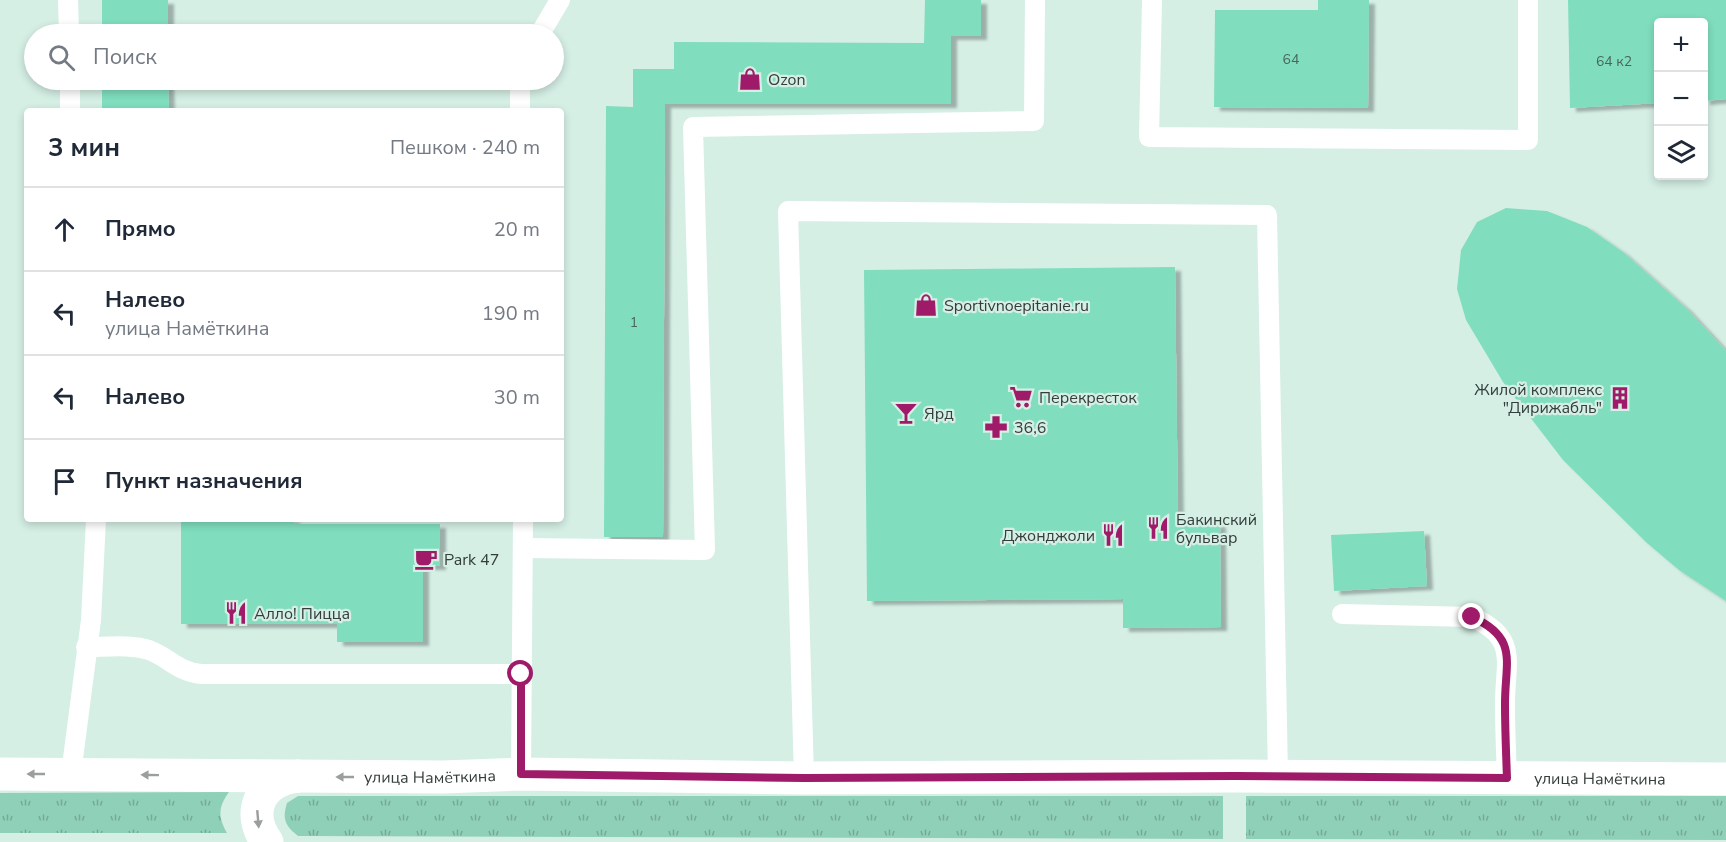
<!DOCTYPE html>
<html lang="ru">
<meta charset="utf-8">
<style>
body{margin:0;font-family:"Nunito Sans",sans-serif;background:#f2f2f3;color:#1f2937}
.controls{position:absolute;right:18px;top:18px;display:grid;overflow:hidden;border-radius:6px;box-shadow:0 3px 9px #0003}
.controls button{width:54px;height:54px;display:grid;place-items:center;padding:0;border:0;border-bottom:2px solid #e0e1e3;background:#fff;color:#1f2937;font:30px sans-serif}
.stop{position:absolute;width:18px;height:18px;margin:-14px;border:4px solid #9f1a69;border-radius:50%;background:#fff}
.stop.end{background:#9f1a69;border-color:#fff;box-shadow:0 2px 6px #0008}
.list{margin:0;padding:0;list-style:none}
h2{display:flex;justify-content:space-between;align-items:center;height:78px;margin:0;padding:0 24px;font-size:26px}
h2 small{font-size:20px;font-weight:400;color:#747a83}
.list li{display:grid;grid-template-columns:39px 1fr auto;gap:18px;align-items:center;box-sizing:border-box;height:84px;padding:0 24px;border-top:2px solid #e0e1e3}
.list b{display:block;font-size:22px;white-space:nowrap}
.list p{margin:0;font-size:20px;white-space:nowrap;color:#747a83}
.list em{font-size:20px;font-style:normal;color:#747a83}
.icon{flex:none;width:33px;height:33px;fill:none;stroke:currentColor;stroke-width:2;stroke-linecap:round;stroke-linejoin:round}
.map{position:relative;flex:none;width:1726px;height:842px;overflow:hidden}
.search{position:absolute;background:#fff;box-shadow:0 3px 9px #0003;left:24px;top:24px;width:540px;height:66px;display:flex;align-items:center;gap:15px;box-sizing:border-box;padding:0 21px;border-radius:33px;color:#747a83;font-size:22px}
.panel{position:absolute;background:#fff;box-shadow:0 3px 9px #0003;left:24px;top:108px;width:540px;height:414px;border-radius:6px}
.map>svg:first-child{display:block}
.grass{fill:url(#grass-tufts)}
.building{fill:#80debf;filter:url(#shadow)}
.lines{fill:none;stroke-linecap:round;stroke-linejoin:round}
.service{stroke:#fff;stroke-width:20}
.minor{stroke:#fff;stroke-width:33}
.tertiary{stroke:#fff;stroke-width:33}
.oneway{fill:#9a9e9d}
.route{stroke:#9f1a69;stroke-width:8}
.labels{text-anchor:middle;stroke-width:4.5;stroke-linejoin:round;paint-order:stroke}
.number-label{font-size:14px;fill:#47665c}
.poi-label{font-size:16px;fill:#343e3b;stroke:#d5efe5;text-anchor:start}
.street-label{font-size:16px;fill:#343e3b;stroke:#d5efe5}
</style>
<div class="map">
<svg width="1726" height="842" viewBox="0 0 1726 842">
<defs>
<pattern id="grass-tufts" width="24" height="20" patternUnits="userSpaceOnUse" patternTransform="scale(1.5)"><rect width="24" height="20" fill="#8fd0b9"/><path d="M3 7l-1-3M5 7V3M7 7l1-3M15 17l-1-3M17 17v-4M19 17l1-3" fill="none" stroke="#76aa98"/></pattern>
<filter id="shadow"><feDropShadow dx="6" dy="4" stdDeviation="1.5" flood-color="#0004"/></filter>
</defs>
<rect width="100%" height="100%" fill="#d5efe5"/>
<g class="grass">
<path d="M 229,792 C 218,807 218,817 227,833 L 0,833 L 0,793 Z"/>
<path d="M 298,796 L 1223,796 L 1223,839 L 298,836 C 285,826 282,819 287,803 Z"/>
<path d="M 1246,796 L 1726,796 L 1726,840 L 1246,839 Z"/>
</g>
<g class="building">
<rect x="102" y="0" width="66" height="34"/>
<path d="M 925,0 L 981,0 L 981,36 L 951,36 L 951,104 L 665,104 L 663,537 L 604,537 L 606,106 L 633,107 L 633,69 L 674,69 L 674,42 L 924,43 Z"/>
<path d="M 1318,0 L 1369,0 L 1368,108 L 1214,107 L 1215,10 L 1318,10 Z"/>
<path d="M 1568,0 L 1726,0 L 1726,99 L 1704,101 L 1704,22 L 1659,22 L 1659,103 L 1570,108 Z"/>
<path d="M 102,80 L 168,80 L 169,111 L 102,111 Z"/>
<path d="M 1506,208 L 1547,211 L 1587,227 L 1623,252 L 1686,308 L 1726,351 L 1726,601 L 1679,570 L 1647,543 L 1563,460 L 1503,382 L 1466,320 L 1457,289 L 1461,250 L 1477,222 Z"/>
<path d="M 1175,267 L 1178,524 L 1220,523 L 1221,627 L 1123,628 L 1123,599 L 867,601 L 864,270 Z"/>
<path d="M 220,519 L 294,519 L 294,524 L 440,524 L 440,566 L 423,566 L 423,642 L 337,642 L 337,624 L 181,624 L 181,522 L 220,522 Z"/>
<path d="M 1424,531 L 1427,586 L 1334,591 L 1331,535 Z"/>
</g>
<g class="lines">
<g class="service">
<path d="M 68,0 L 69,34"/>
<path d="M 1152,0 L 1149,137 L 1528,140 L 1528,0"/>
<path d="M 540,34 L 560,0"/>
<path d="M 70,80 L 70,111"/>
<path d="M 520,80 L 520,111"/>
<path d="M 523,548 L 705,550 L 693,127 L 1034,121 L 1035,0"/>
<path d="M 1342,614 L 1472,617 C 1519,638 1505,662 1505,703 C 1505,728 1506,753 1507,778"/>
<path d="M 86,647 C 106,647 131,644 149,650 C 170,658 176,671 201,674 L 521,674"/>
<path d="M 71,774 L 91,620 L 96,519"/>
<path d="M 521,774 L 523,519"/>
<path d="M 804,778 L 788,211 L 1267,215 L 1278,776"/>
</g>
<path class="minor" d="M 267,842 C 245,811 261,780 298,776"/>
<path class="tertiary" id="s1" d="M 0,774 L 443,777 L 521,774 L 804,778 L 1236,776 L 1726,779"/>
</g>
<defs><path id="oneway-solid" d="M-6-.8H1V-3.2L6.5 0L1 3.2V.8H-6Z" transform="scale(1.5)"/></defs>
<g class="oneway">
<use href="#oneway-solid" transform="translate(36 774) rotate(-180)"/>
<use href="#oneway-solid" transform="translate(150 775) rotate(-179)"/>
<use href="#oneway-solid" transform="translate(345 777) rotate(-180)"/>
<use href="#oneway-solid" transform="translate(258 819) rotate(85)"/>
</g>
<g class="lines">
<path class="route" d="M 521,674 L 521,774 L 804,778 L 1236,776 L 1507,778 C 1506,753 1505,728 1505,703 C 1505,662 1519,638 1472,617"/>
</g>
<defs>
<g id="shop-bare" transform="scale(1.8)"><path d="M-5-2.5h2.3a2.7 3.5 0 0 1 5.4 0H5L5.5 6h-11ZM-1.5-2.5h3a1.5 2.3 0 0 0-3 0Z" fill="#9f1a69" stroke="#d5efe5" stroke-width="2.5" paint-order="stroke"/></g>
<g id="supermarket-bare" transform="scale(1.8)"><path d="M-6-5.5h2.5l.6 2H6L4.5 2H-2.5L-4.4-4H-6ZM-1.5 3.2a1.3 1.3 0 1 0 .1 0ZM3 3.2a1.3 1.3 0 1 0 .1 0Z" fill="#9f1a69" stroke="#d5efe5" stroke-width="2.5" paint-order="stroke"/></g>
<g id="building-bare" transform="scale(1.8)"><path d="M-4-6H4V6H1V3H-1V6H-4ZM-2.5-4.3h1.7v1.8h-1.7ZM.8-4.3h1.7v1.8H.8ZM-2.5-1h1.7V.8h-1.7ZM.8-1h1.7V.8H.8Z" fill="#9f1a69" stroke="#d5efe5" stroke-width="2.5" paint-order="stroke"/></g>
<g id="bar-bare" transform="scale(1.8)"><path d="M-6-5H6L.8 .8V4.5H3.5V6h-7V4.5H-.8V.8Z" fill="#9f1a69" stroke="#d5efe5" stroke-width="2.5" paint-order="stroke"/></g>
<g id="pharmacy-bare" transform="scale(1.8)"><path d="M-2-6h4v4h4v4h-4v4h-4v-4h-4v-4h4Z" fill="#9f1a69" stroke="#d5efe5" stroke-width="2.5" paint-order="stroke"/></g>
<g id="restaurant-bare" transform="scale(1.8)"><path d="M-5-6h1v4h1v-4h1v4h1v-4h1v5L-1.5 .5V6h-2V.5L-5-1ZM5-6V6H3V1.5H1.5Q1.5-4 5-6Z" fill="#9f1a69" stroke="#d5efe5" stroke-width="2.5" paint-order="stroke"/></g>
<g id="cafe-bare" transform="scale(1.8)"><path d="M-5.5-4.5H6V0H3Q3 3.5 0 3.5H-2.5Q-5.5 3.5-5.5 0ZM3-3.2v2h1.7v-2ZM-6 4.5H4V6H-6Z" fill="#9f1a69" stroke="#d5efe5" stroke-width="2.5" paint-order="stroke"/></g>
</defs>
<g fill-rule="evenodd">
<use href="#shop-bare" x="750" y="79"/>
<use href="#shop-bare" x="926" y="305"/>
<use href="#supermarket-bare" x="1021" y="397"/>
<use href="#building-bare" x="1620" y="398"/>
<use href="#bar-bare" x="906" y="413"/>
<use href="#pharmacy-bare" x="996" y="427"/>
<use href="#restaurant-bare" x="1158" y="528"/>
<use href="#restaurant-bare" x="1113" y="535"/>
<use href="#cafe-bare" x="426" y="559"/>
<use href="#restaurant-bare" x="236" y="613"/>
</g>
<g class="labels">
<g class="number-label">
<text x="1291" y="64">64</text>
<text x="1614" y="66">64 к2</text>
<text x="634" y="327">1</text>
</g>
<g class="poi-label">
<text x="768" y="85">Ozon</text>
<text x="944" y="311">Sportivnoepitanie.ru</text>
<text x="1602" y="395" text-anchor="end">Жилой комплекс<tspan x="1602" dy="18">"Дирижабль"</tspan></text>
<text x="1039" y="403">Перекресток</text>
<text x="924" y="419">Ярд</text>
<text x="1014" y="433">36,6</text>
<text x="1176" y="525">Бакинский<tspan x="1176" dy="18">бульвар</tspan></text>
<text x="1095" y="541" text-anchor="end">Джонджоли</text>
<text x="444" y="565">Park 47</text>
<text x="254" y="619">Алло! Пицца</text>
</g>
<g class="street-label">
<text dy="6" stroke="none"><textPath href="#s1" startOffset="430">улица Намёткина</textPath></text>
<text dy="6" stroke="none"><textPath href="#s1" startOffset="1600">улица Намёткина</textPath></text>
</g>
</g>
</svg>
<div class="controls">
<button>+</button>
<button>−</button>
<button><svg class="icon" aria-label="layers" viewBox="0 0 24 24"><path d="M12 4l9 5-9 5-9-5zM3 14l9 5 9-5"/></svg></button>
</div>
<div class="stop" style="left:521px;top:674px"></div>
<div class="stop end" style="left:1472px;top:617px"></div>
<div class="search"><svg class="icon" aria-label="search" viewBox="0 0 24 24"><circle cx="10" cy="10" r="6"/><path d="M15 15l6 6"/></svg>Поиск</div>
<section class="panel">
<h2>3 мин<small>Пешком · 240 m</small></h2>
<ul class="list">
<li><svg class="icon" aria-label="ahead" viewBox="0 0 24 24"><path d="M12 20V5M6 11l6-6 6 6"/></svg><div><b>Прямо</b></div><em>20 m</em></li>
<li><svg class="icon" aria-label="left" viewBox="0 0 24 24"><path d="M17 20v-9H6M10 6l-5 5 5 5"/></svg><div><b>Налево</b><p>улица Намёткина</p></div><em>190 m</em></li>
<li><svg class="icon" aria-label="left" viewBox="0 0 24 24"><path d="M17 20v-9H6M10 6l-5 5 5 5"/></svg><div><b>Налево</b></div><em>30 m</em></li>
<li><svg class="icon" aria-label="arrive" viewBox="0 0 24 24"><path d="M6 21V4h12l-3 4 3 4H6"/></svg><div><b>Пункт назначения</b></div></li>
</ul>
</section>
</div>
